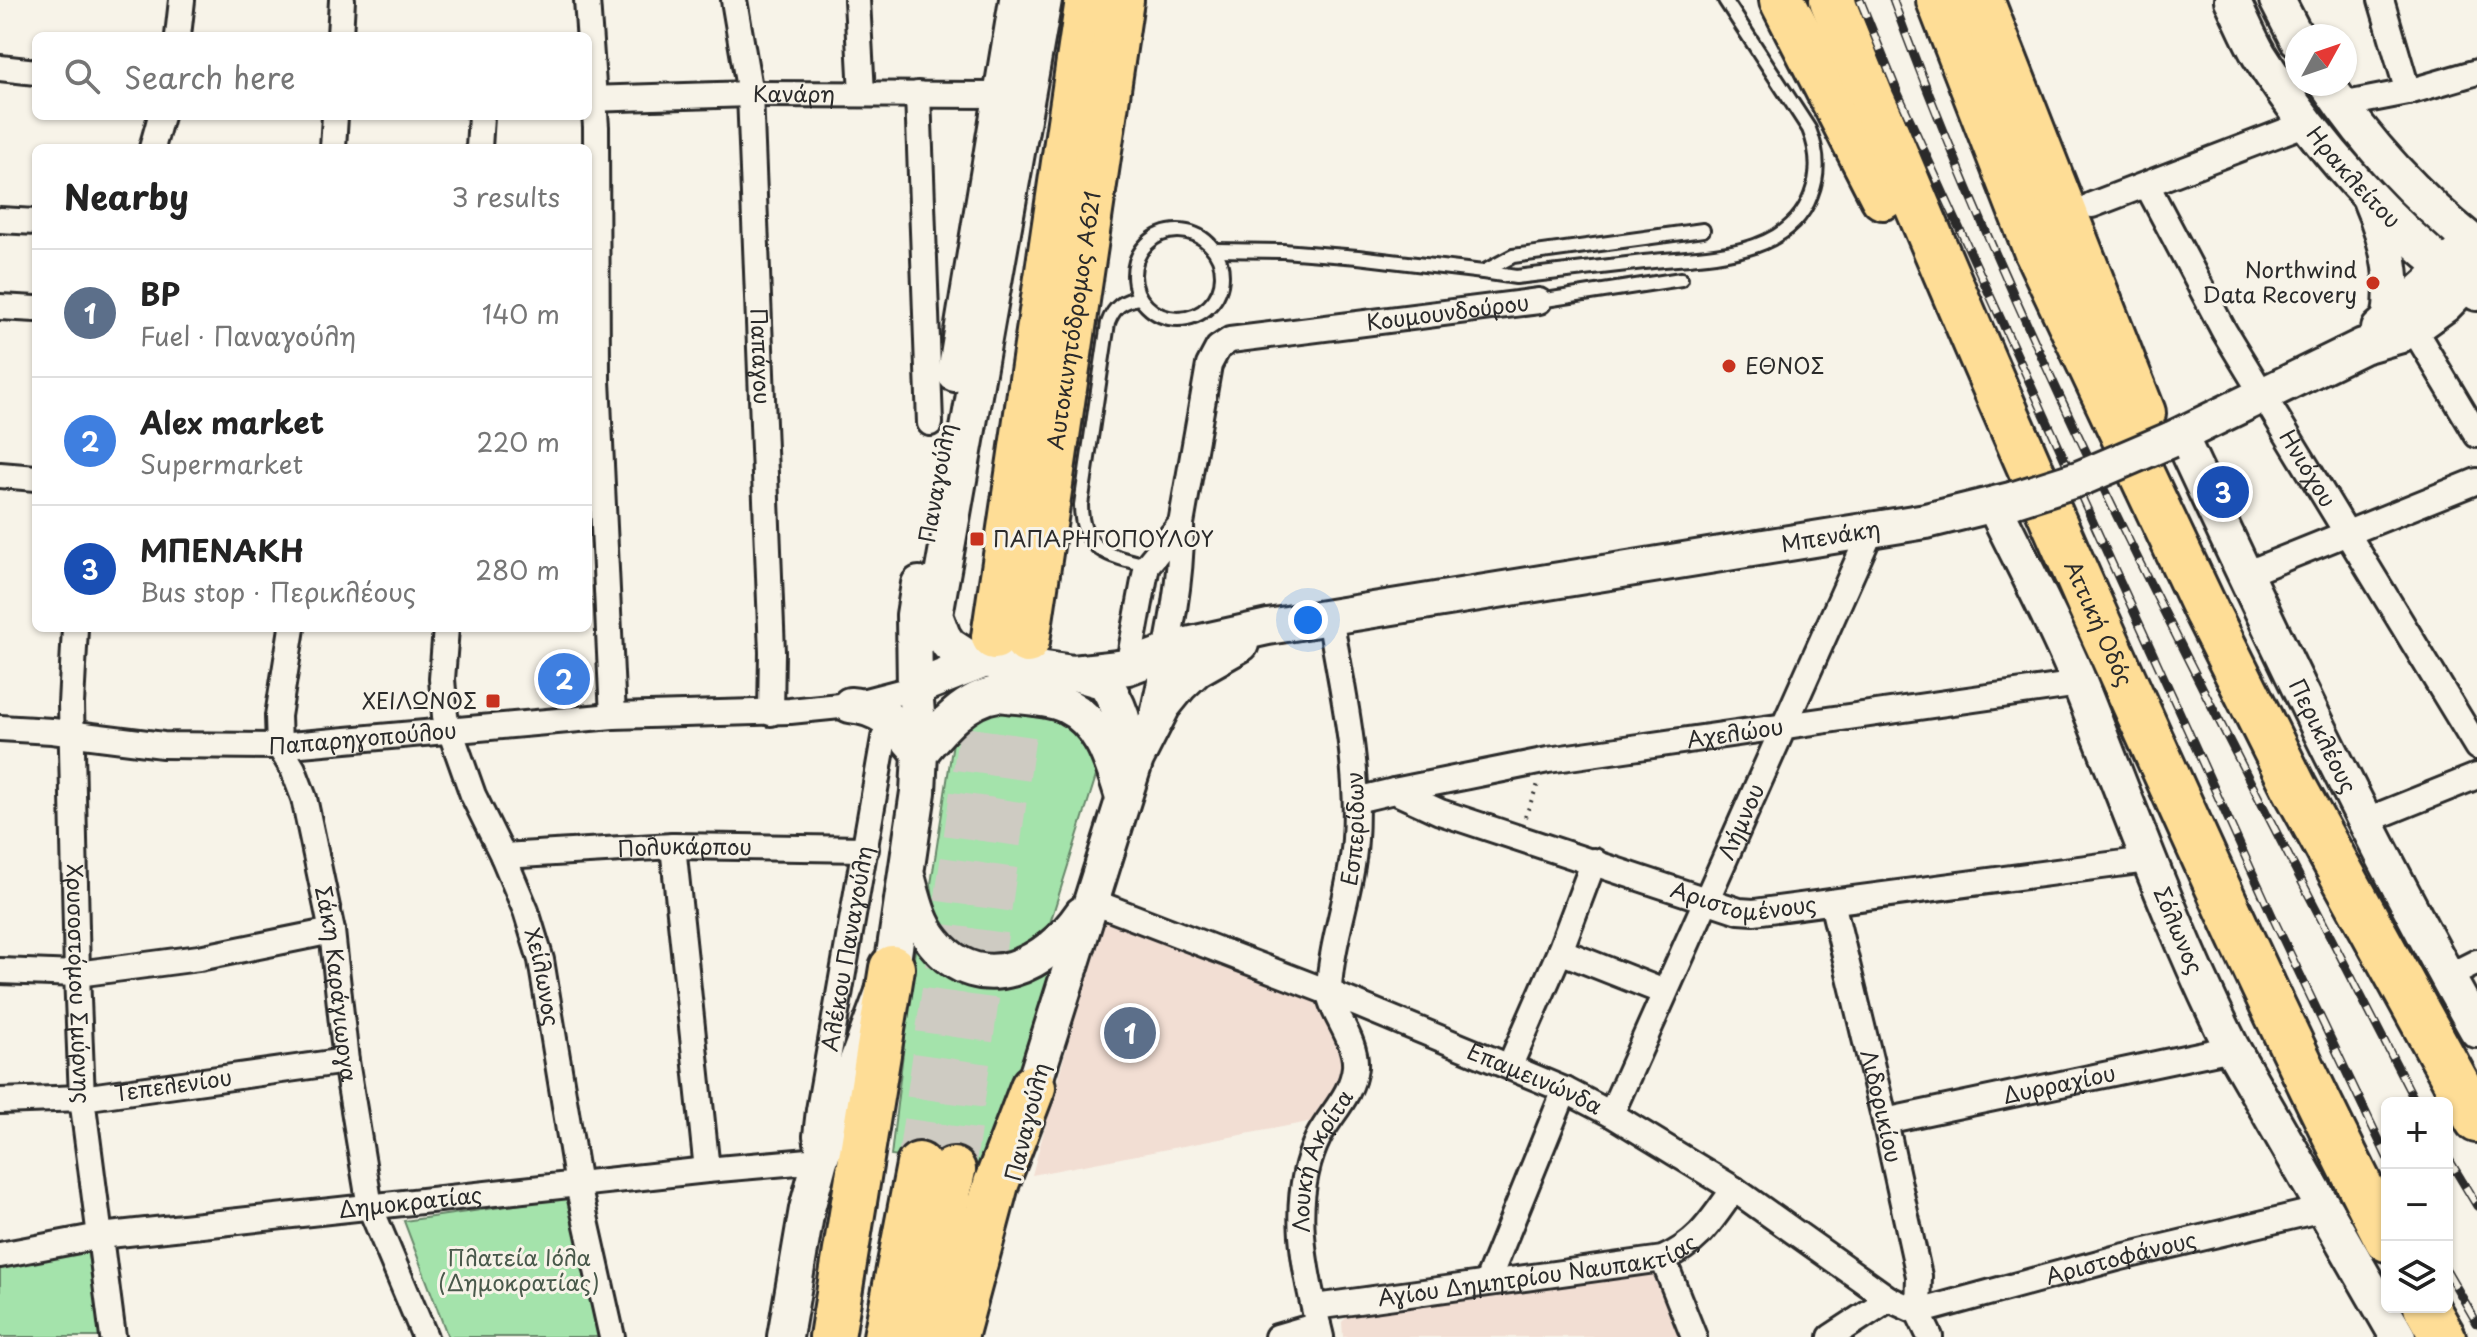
<!DOCTYPE html>
<meta charset="utf-8">
<style>
body{margin:0;font-family:"Playpen Sans",sans-serif;background:#f2f2f2;color:#222}
.controls{position:absolute;right:24px;bottom:24px;display:grid;overflow:hidden;border-radius:12px;box-shadow:0 2px 6px #0004}
.controls button{width:72px;height:72px;display:grid;place-items:center;padding:0;border:0;border-bottom:2px solid #e0e0e0;background:#fff;color:#222;font:40px sans-serif}
.compass{position:absolute;left:2285px;top:24px;width:72px;height:72px;border-radius:50%;background:#fff;box-shadow:0 2px 6px #0004;rotate:50deg}
.you{position:absolute;left:1308px;top:620px;width:28px;height:28px;margin:-20px;border:6px solid #fff;border-radius:50%;background:#1a73e8;box-shadow:0 0 0 12px #1a73e833}
.badge{display:grid;place-items:center;width:52px;height:52px;border-radius:50%;background:#ea580c;color:#fff;font-size:26px;font-weight:700}
.pin{position:absolute;translate:-50% -50%;border:4px solid #fff;box-shadow:0 2px 8px #0006}
.list{margin:0;padding:0;list-style:none}
h2{display:flex;justify-content:space-between;align-items:center;height:104px;margin:0;padding:0 32px;font-size:34px}
h2 small{font-size:26px;font-weight:400;color:#767676}
.list li{display:grid;grid-template-columns:52px 1fr auto;gap:24px;align-items:center;box-sizing:border-box;height:128px;padding:0 32px;border-top:2px solid #e0e0e0}
.list b{display:block;font-size:30px;white-space:nowrap}
.list p{margin:0;font-size:26px;white-space:nowrap;color:#767676}
.list em{font-size:26px;font-style:normal;color:#767676}
.icon{flex:none;width:44px;height:44px;fill:none;stroke:currentColor;stroke-width:2;stroke-linecap:round;stroke-linejoin:round}
.map{position:relative;flex:none;width:2477px;height:1337px;overflow:hidden}
.search{position:absolute;background:#fff;box-shadow:0 2px 6px #0004;left:32px;top:32px;width:560px;height:88px;display:flex;align-items:center;gap:20px;box-sizing:border-box;padding:0 28px;border-radius:12px;color:#767676;font-size:30px}
.panel{position:absolute;background:#fff;box-shadow:0 2px 6px #0004;left:32px;top:144px;width:560px;height:488px;border-radius:12px}
.map>svg:first-child{display:block}
.built{fill:#f2ded3}
.green{fill:#a4e3ab;stroke:#68876b;stroke-width:2}
.lines{fill:none;stroke-linecap:round;stroke-linejoin:round}
.highway-tunnel{stroke:#cecbc2;stroke-width:44;stroke-dasharray:44 22;stroke-linecap:butt}
.lane-casing{stroke:#2b2b2b;stroke-width:18}
.street-casing{stroke:#2b2b2b;stroke-width:30}
.secondary-casing{stroke:#2b2b2b;stroke-width:40}
.highway-casing{stroke:#2b2b2b;stroke-width:50}
.path{stroke:#2b2b2b;stroke-width:4;stroke-dasharray:2 6;stroke-linecap:butt}
.lane{stroke:#f7f3e8;stroke-width:12}
.street{stroke:#f7f3e8;stroke-width:24}
.secondary{stroke:#f7f3e8;stroke-width:34}
.highway{stroke:#fedd96;stroke-width:44}
.rail-casing{stroke:#2b2b2b;stroke-width:9}
.rail{stroke:#f7f3e8;stroke-width:6;stroke-dasharray:18;stroke-linecap:butt}
.secondary-bridge-casing{stroke:#2b2b2b;stroke-width:40;stroke-linecap:butt}
.secondary-bridge{stroke:#f7f3e8;stroke-width:34}
.poi-dot{fill:#c8321e;stroke:#f7f3e8;stroke-width:3}
.labels{text-anchor:middle;stroke-width:6;stroke-linejoin:round;paint-order:stroke}
.street-label{font-size:22px;fill:#2b2b2b;stroke:#f7f3e8}
.poi-label{font-size:22px;fill:#2b2b2b;stroke:#f7f3e8;text-anchor:end}
.park-label{font-size:22px;fill:#49594b;stroke:#f7f3e8}
</style>
<div class="map">
<svg width="2477" height="1337" viewBox="0 0 2477 1337">
<rect width="100%" height="100%" fill="#f7f3e8"/>
<filter id="ink" filterUnits="userSpaceOnUse"><feTurbulence type="fractalNoise" baseFrequency=".0125" numOctaves="2"/><feDisplacementMap in="SourceGraphic" scale="16" xChannelSelector="R" yChannelSelector="G"/><feConvolveMatrix kernelMatrix="1 2 1 2 8 2 1 2 1" color-interpolation-filters="sRGB"/></filter>
<g filter="url(#ink)">
<g class="built">
<path d="M 1104,910 L 1325,988 L 1350,1060 L 1319,1120 L 1032,1175 Z"/>
<path d="M 1652,1270 L 1661,1275 L 1689,1337 L 1343,1337 L 1342,1322 L 1352,1312 Z"/>
</g>
<g class="green">
<path d="M 1000,710 L 1068,720 L 1100,754 L 1097,773 L 1050,923 C 1023,960 969,970 941,926 C 933,914 933,898 931,884 L 953,742 C 966,723 978,717 1000,710 Z"/>
<path d="M 916,941 L 998,986 L 1025,983 L 1053,971 L 988,1169 L 891,1156 Z"/>
<path d="M 570,1197 L 604,1337 L 448,1337 L 404,1221 Z"/>
<path d="M 87,1251 L 104,1337 L 0,1337 L 0,1268 Z"/>
</g>
<g class="lines">
<g class="highway-tunnel">
<path d="M 919,1165 L 991,659"/>
<path d="M 953,1170 L 1025,654"/>
</g>
<g class="lane-casing">
<g id="lane">
<circle cx="1178" cy="275" r="44"/>
<path d="M 1215,250 L 1283,251 L 1358,257 L 1483,272 L 1513,256 L 1703,230"/>
<path d="M 1483,272 L 1516,277 C 1559,272 1602,267 1644,262 C 1702,255 1787,260 1811,195 C 1820,172 1818,151 1809,129 L 1725,0"/>
<path d="M 1140,298 C 1123,300 1114,307 1108,323 L 1081,505 C 1081,550 1108,556 1147,565"/>
<path d="M 1539,301 L 1681,279"/>
</g>
</g>
<g class="street-casing">
<g id="street">
<path d="M 587,0 L 596,127 L 597,380 L 613,716"/>
<path id="s1" d="M 734,0 L 750,94 L 772,652 L 771,713"/>
<path d="M 857,0 L 862,94"/>
<path d="M 2381,0 L 2408,92"/>
<path d="M 178,36 L 182,0"/>
<path d="M 340,36 L 342,0"/>
<path d="M 0,68 L 36,72"/>
<path d="M 918,94 L 930,423"/>
<path id="s2" d="M 588,99 L 750,94 L 1000,95"/>
<path d="M 2341,105 L 2408,92 L 2477,72"/>
<path d="M 152,148 L 161,116"/>
<path d="M 333,148 L 335,116"/>
<path d="M 479,148 L 481,116"/>
<path id="s3" d="M 2147,185 L 2224,331 L 2477,747"/>
<path d="M 2092,205 L 2307,123"/>
<path d="M 0,220 L 36,222"/>
<path d="M 0,307 L 36,309"/>
<path d="M 2413,328 L 2477,435"/>
<path d="M 0,475 L 36,478"/>
<path d="M 2243,575 L 2477,481"/>
<path id="s4" d="M 75,628 L 71,704 L 77,974 L 82,1098 L 113,1337"/>
<path id="s5" d="M 292,628 L 278,716 L 279,746 L 293,769 L 304,798 L 332,931 L 346,1061 L 370,1207 L 425,1337"/>
<path id="s6" d="M 446,628 L 442,679 L 445,716 L 473,795 L 503,856 L 526,911 L 541,960 L 578,1185 L 612,1337"/>
<path d="M 1128,667 L 1147,565 L 1181,524"/>
<path id="s7" d="M 1153,715 C 1166,653 1182,588 1181,524 L 1209,365 L 1218,348 L 1230,340 L 1539,301"/>
<path id="s8" d="M 0,728 L 52,731 L 163,745 L 279,746 L 613,716 L 790,711 L 850,705 L 915,688"/>
<path id="s9" d="M 1394,791 L 1548,760 L 2079,684"/>
<path id="s10" d="M 1356,800 L 1394,791 L 1440,812 L 1739,911 L 1754,912 L 2147,860"/>
<path d="M 2365,821 L 2477,776"/>
<path d="M 673,846 L 707,1170"/>
<path id="s11" d="M 503,856 L 673,846 L 866,849"/>
<path id="s12" d="M 1091,901 L 1328,992 L 1565,1090 L 1611,1114 L 1734,1189 L 1889,1299 L 1918,1312 L 1930,1337"/>
<path id="s13" d="M 1832,902 L 1885,1121 L 1919,1276 L 1918,1312"/>
<path d="M 1560,951 L 1664,992"/>
<path d="M 0,971 L 77,974 L 199,958 L 332,931"/>
<path d="M 2447,977 L 2477,962"/>
<path d="M 1510,1065 L 1560,951 L 1594,861"/>
<path id="s14" d="M 0,1101 L 82,1098 L 346,1061"/>
<path id="s15" d="M 1611,1114 L 1871,531"/>
<path id="s16" d="M 1885,1121 L 2232,1048"/>
<path id="s17" d="M 0,1255 L 100,1236 L 707,1170 L 820,1160 L 816,1136 L 819,1110 L 884,738"/>
<path d="M 1663,1259 L 1694,1337"/>
<path d="M 1487,1282 L 1565,1090"/>
<path id="s18" d="M 1315,1307 L 1663,1259 C 1700,1242 1711,1221 1734,1189"/>
<path id="s19" d="M 1918,1312 L 2117,1258 L 2323,1209"/>
<path d="M 1277,1337 L 1318,1325"/>
<path id="s20" d="M 1321,1337 C 1305,1271 1287,1200 1319,1136 C 1332,1112 1352,1095 1355,1067 C 1357,1038 1328,1010 1329,988 C 1332,937 1352,889 1355,839 C 1360,765 1342,689 1330,617"/>
<path d="M 1831,1337 L 1889,1299"/>
</g>
</g>
<g class="secondary-casing">
<g id="secondary">
<path id="s21" d="M 1044,0 L 935,615 L 943,636 L 949,645 L 969,658 L 1073,673 L 1128,667 L 1187,645 L 1268,627 L 1926,521 L 2015,499"/>
<path id="s22" d="M 2232,0 C 2241,18 2249,38 2259,55 C 2316,145 2392,229 2477,293"/>
<path d="M 2277,0 L 2297,39"/>
<path d="M 2327,84 C 2369,147 2418,199 2477,246"/>
<path d="M 2371,202 C 2387,239 2396,276 2390,316"/>
<path d="M 2379,329 L 2428,285 L 2459,253"/>
<path d="M 955,374 L 1017,0"/>
<path id="s23" d="M 2180,436 C 2273,636 2368,837 2477,1030"/>
<path d="M 2170,440 L 2363,346 L 2398,336 L 2413,328 L 2445,305 L 2477,272"/>
<path id="s24" d="M 1994,505 C 2023,565 2056,625 2081,687 C 2130,809 2173,930 2232,1048 L 2398,1337"/>
<path d="M 1074,673 L 1105,682 C 1125,715 1129,734 1125,773"/>
<path d="M 915,688 L 983,661"/>
<path d="M 850,705 C 885,708 899,728 920,753"/>
<path d="M 920,753 C 940,729 965,698 998,694 C 1018,697 1046,697 1065,705 C 1102,723 1112,761 1123,797"/>
<path d="M 908,879 C 914,901 919,924 934,942 C 981,1000 1048,964 1082,914"/>
<path d="M 1029,1110 L 1033,1087 L 1136,759 L 1163,706 L 1180,685 L 1197,669 L 1241,644"/>
<path d="M 785,1337 L 807,1209 L 820,1160 L 892,968 L 918,792 L 920,753 L 915,688 L 914,615 L 919,584"/>
</g>
</g>
<g class="highway-casing">
<g id="highway">
<path d="M 1782,0 L 1883,197"/>
<path id="s25" d="M 1832,0 C 1914,203 2001,403 2089,602 C 2185,816 2280,1030 2387,1239"/>
<path d="M 1939,0 L 2036,250 L 2207,613 L 2294,787 L 2477,1120"/>
<path d="M 1981,0 L 2143,413"/>
<path d="M 994,637 L 1088,0"/>
<path id="s26" d="M 1027,641 L 1121,0"/>
<path d="M 2426,1307 L 2443,1337"/>
<path d="M 832,1337 L 892,968"/>
<path d="M 886,1337 L 919,1165"/>
<path d="M 918,1337 L 953,1170"/>
<path d="M 955,1337 L 996,1184 L 1033,1087"/>
</g>
</g>
<path class="path" d="M 1525,817 L 1538,784"/>
<use href="#lane" class="lane"/>
<use href="#street" class="street"/>
<use href="#secondary" class="secondary"/>
<use href="#highway" class="highway"/>
<g class="rail-casing">
<g id="rail">
<path d="M 1860,0 L 1897,91 L 2275,922 L 2387,1157"/>
<path d="M 1893,0 C 2034,382 2231,741 2416,1103"/>
<path d="M 2447,1156 L 2477,1206"/>
<path d="M 2447,1271 L 2477,1323"/>
</g>
</g>
<use href="#rail" class="rail"/>
<g class="secondary-bridge-casing">
<path id="secondary-bridge" d="M 2015,499 L 2081,478 L 2170,440"/>
</g>
<use href="#secondary-bridge" class="secondary-bridge"/>
</g>
</g>
<g class="poi-dot">
<circle cx="2373" cy="283" r="8"/>
<circle cx="1729" cy="366" r="8"/>
<rect x="969" y="531" width="16" height="16" rx="4"/>
<rect x="485" y="693" width="16" height="16" rx="4"/>
</g>
<g class="labels">
<g class="street-label">
<text dy="8" stroke="none"><textPath href="#s2" startOffset="206">Κανάρη</textPath></text>
<text dy="8" stroke="none"><textPath href="#s22" startOffset="216">Ηρακλείτου</textPath></text>
<text dy="8" stroke="none"><textPath href="#s7" startOffset="608">Κουμουνδούρου</textPath></text>
<text dy="8" stroke="none"><textPath href="#s26" startOffset="324">Αυτοκινητόδρομος Α621</textPath></text>
<text dy="8" stroke="none"><textPath href="#s1" startOffset="358">Παπάγου</textPath></text>
<text dy="8" stroke="none"><textPath href="#s3" startOffset="326">Ηνιόχου</textPath></text>
<text transform="translate(937 483) rotate(-80)" y="8">Παναγούλη</text>
<text dy="8" stroke="none"><textPath href="#s21" startOffset="1558">Μπενάκη</textPath></text>
<text dy="8" stroke="none"><textPath href="#s25" startOffset="678">Αττική Οδός</textPath></text>
<text dy="8" stroke="none"><textPath href="#s9" startOffset="346">Αχελώου</textPath></text>
<text dy="8" stroke="none"><textPath href="#s23" startOffset="332">Περικλέους</textPath></text>
<text dy="8" stroke="none"><textPath href="#s8" startOffset="364">Παπαρηγοπούλου</textPath></text>
<text dy="8" stroke="none"><textPath href="#s15" startOffset="320">Λήμνου</textPath></text>
<text dy="8" stroke="none"><textPath href="#s20" startOffset="530">Εσπερίδων</textPath></text>
<text dy="8" stroke="none"><textPath href="#s11" startOffset="182">Πολυκάρπου</textPath></text>
<text dy="8" stroke="none"><textPath href="#s10" startOffset="408">Αριστομένους</textPath></text>
<text dy="8" stroke="none"><textPath href="#s24" startOffset="464">Σόλωνος</textPath></text>
<text dy="8" stroke="none"><textPath href="#s17" startOffset="1040">Αλέκου Παναγούλη</textPath></text>
<text dy="8" stroke="none"><textPath href="#s6" startOffset="368">Χείλωνος</textPath></text>
<text dy="8" stroke="none"><textPath href="#s4" startOffset="356">Χρυσοστόμου Σμύρνης</textPath></text>
<text dy="8" stroke="none"><textPath href="#s5" startOffset="366">Σάκη Καράγιωργα</textPath></text>
<text dy="8" stroke="none"><textPath href="#s12" startOffset="478">Επαμεινώνδα</textPath></text>
<text dy="8" stroke="none"><textPath href="#s14" startOffset="174">Τεπελενίου</textPath></text>
<text dy="8" stroke="none"><textPath href="#s16" startOffset="178">Δυρραχίου</textPath></text>
<text dy="8" stroke="none"><textPath href="#s13" startOffset="210">Λιδορικίου</textPath></text>
<text transform="translate(1027 1122) rotate(-76)" y="8">Παναγούλη</text>
<text dy="8" stroke="none"><textPath href="#s20" startOffset="182">Λουκή Ακρίτα</textPath></text>
<text dy="8" stroke="none"><textPath href="#s17" startOffset="414">Δημοκρατίας</textPath></text>
<text dy="8" stroke="none"><textPath href="#s19" startOffset="210">Αριστοφάνους</textPath></text>
<text dy="8" stroke="none"><textPath href="#s18" startOffset="226">Αγίου Δημητρίου Ναυπακτίας</textPath></text>
</g>
<g class="poi-label">
<text x="2357" y="278">Northwind<tspan x="2357" dy="25">Data Recovery</tspan></text>
<text x="1745" y="374" text-anchor="start">ΕΘΝΟΣ</text>
<text x="993" y="547" text-anchor="start">ΠΑΠΑΡΗΓΟΠΟΥΛΟΥ</text>
<text x="477" y="709">ΧΕΙΛΩΝΟΣ</text>
</g>
<g class="park-label">
<text x="519" y="1266">Πλατεία Ιόλα<tspan x="519" dy="25">(Δημοκρατίας)</tspan></text>
</g>
</g>
</svg>
<div class="controls">
<button>+</button>
<button>−</button>
<button><svg class="icon" aria-label="layers" viewBox="0 0 24 24"><path d="M12 4l9 5-9 5-9-5zM3 14l9 5 9-5"/></svg></button>
</div>
<svg class="compass" viewBox="-18 -18 36 36"><path d="M0-13l5 13h-10z" fill="#e53935"/><path d="M0 13l5-13h-10z" fill="#767676"/></svg>
<div class="you"></div>
<div class="pin badge" style="left:1130px;top:1033px;background:#5c6f8a">1</div>
<div class="pin badge" style="left:564px;top:679px;background:#3f7fe0">2</div>
<div class="pin badge" style="left:2223px;top:492px;background:#1a4fb4">3</div>
<div class="search"><svg class="icon" aria-label="search" viewBox="0 0 24 24"><circle cx="10" cy="10" r="6"/><path d="M15 15l6 6"/></svg>Search here</div>
<section class="panel">
<h2>Nearby<small>3 results</small></h2>
<ul class="list">
<li><span class="badge" style="background:#5c6f8a">1</span><div><b>BP</b><p>Fuel · Παναγούλη</p></div><em>140 m</em></li>
<li><span class="badge" style="background:#3f7fe0">2</span><div><b>Alex market</b><p>Supermarket</p></div><em>220 m</em></li>
<li><span class="badge" style="background:#1a4fb4">3</span><div><b>ΜΠΕΝΑΚΗ</b><p>Bus stop · Περικλέους</p></div><em>280 m</em></li>
</ul>
</section>
</div>
